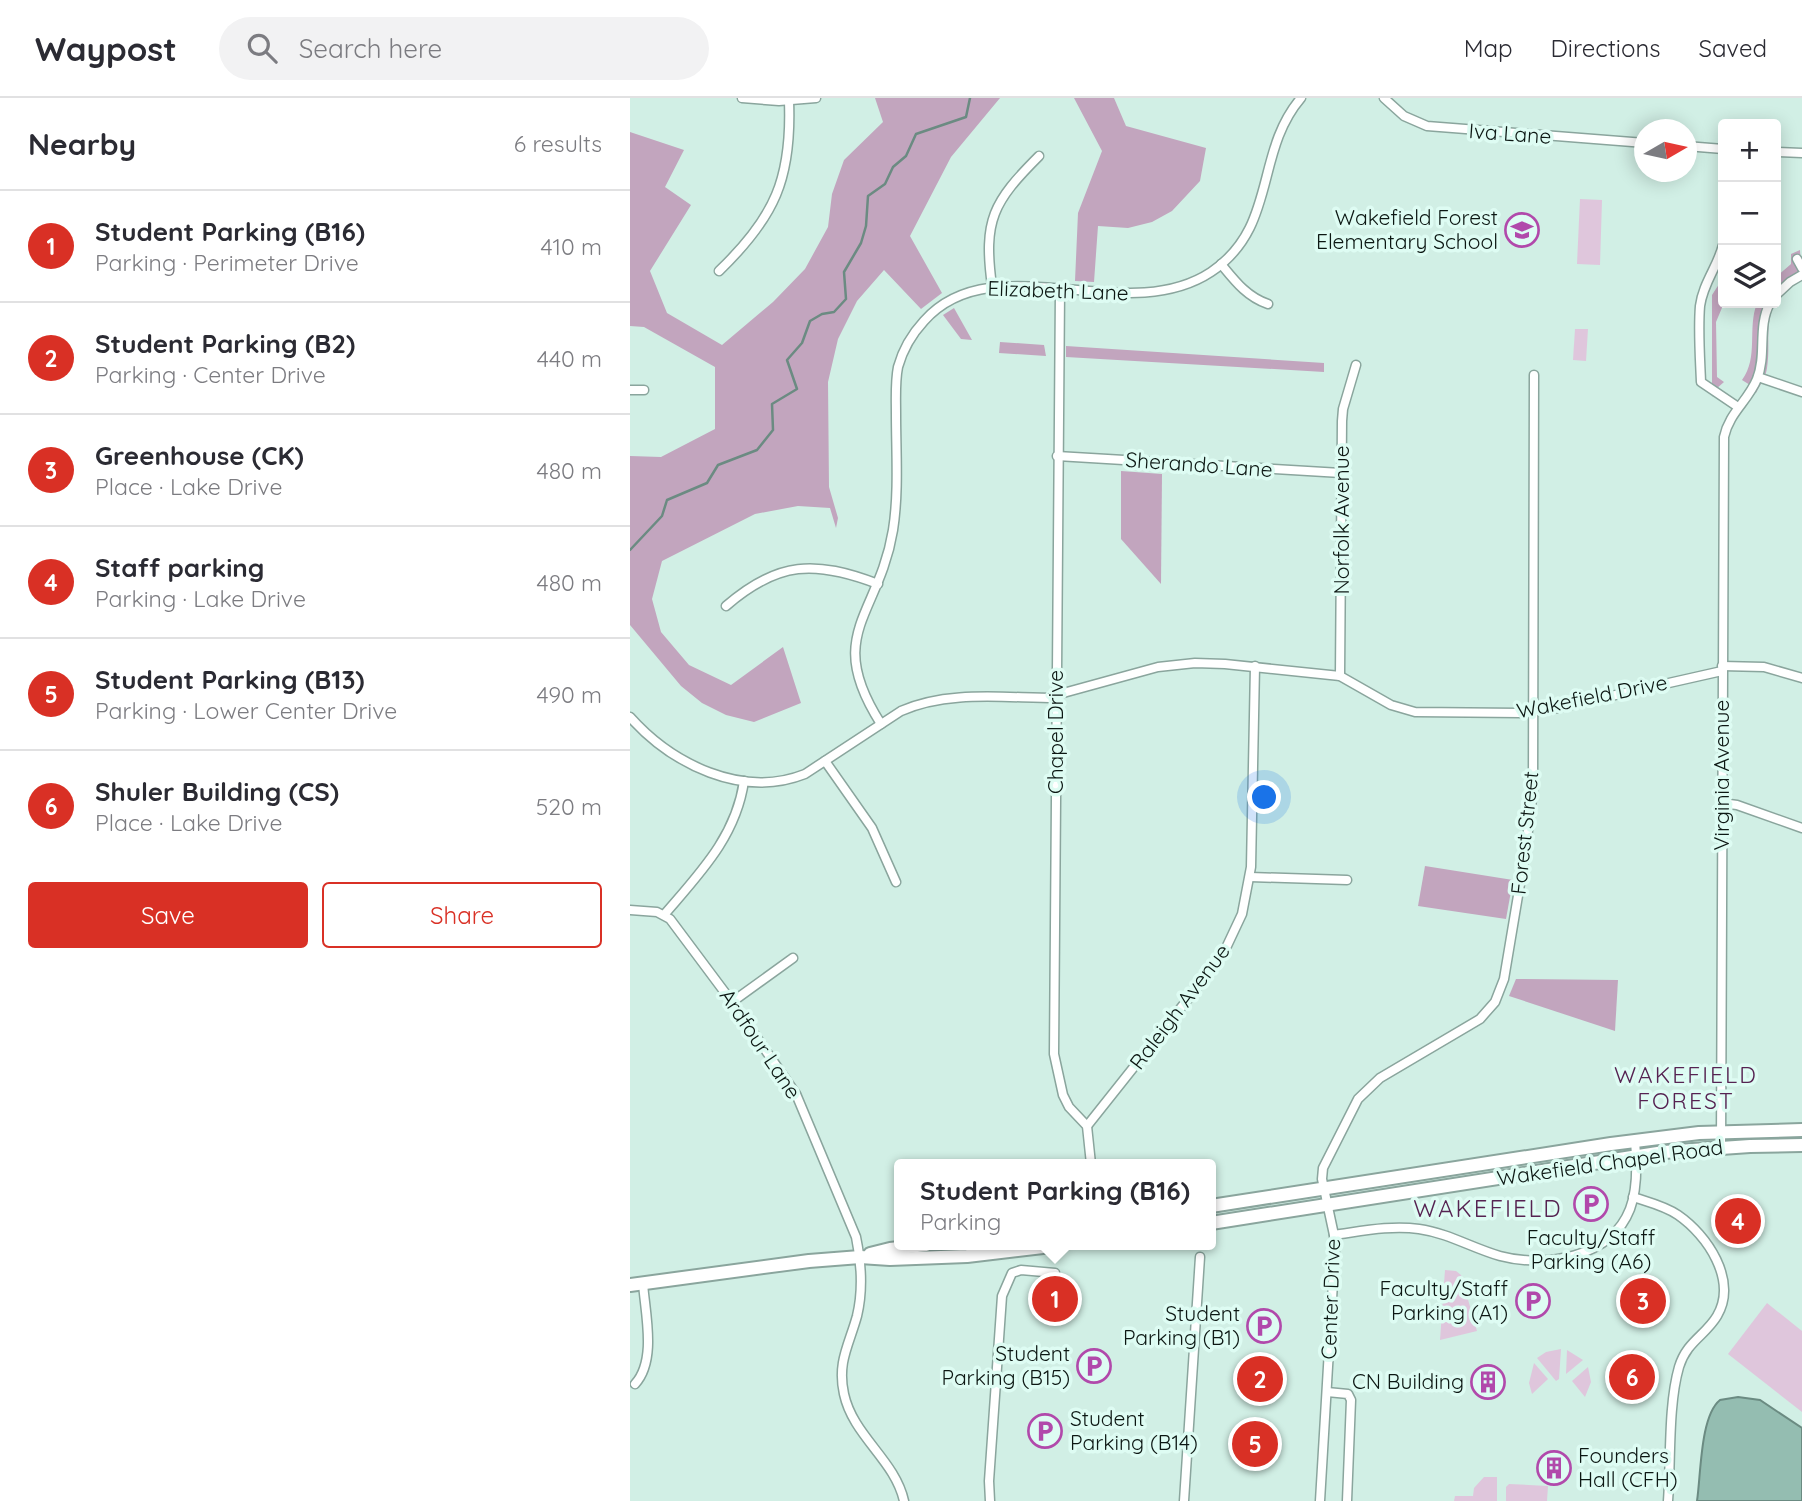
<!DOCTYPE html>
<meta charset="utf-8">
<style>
body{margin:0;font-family:Quicksand,sans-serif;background:#f2f2f3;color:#2b2b33}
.controls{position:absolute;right:21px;top:21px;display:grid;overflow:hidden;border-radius:7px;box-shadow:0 4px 18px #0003}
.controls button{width:63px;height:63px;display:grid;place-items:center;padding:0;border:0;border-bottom:2px solid #e1e1e2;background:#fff;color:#2b2b33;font:35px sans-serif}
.compass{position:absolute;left:1004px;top:21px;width:63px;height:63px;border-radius:50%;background:#fff;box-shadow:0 4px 18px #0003;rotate:81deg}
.you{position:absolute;left:635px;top:700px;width:24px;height:24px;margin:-18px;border:5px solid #fff;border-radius:50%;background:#1a73e8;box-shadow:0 0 0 10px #1a73e833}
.badge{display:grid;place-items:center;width:46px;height:46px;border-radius:50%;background:#d93025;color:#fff;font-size:23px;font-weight:700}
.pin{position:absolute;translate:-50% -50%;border:4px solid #fff;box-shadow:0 2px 7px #0006}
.popup{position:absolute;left:264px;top:1061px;width:322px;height:91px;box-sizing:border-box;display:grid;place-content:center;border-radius:7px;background:#fff;filter:drop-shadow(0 2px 5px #0005);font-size:23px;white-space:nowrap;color:#7c7c81}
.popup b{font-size:26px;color:#2b2b33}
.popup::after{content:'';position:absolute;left:50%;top:100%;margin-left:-14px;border:14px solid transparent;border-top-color:#fff}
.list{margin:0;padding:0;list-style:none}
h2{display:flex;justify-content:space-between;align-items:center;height:91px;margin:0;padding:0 28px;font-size:30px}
h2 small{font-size:23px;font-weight:400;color:#7c7c81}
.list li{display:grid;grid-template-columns:46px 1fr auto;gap:21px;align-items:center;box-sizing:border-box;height:112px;padding:0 28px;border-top:2px solid #e1e1e2}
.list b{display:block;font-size:26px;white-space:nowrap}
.list p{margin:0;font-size:23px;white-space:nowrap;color:#7c7c81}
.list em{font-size:23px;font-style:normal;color:#7c7c81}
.actions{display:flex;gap:14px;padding:21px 28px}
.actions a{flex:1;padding:16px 0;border:2px solid #d93025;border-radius:7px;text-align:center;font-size:24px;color:#d93025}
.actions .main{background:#d93025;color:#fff}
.icon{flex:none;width:38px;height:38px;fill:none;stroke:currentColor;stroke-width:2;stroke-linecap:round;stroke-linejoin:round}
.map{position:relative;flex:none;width:1172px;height:1403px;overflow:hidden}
header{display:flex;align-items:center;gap:42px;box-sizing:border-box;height:98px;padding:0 35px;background:#fff;border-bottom:2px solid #e1e1e2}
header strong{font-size:33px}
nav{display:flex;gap:38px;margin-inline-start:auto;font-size:24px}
.search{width:490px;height:63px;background:#f2f2f3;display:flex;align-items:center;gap:18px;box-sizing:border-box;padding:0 24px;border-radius:38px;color:#7c7c81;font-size:26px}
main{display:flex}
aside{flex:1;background:#fff}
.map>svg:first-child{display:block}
.green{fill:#dfc6dc}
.forest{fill:#c2a5be}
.water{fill:#94bdb1;stroke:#6b8b82;stroke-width:2}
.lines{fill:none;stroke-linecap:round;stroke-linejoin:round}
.stream{stroke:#6b8b82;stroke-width:2.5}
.minor-casing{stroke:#8aa59d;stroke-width:11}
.secondary-casing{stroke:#8aa59d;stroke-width:16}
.minor{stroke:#fff;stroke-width:8}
.secondary{stroke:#fff;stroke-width:12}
.labels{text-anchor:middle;stroke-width:7;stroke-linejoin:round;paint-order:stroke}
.street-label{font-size:21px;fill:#0c1713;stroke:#defcf3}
.poi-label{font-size:21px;fill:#0c1713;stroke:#defcf3;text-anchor:end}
.neighbourhood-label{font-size:23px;letter-spacing:2px;fill:#562352;stroke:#defcf3}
.quarter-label{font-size:24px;letter-spacing:2px;fill:#562352;stroke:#defcf3}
</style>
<header>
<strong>Waypost</strong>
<div class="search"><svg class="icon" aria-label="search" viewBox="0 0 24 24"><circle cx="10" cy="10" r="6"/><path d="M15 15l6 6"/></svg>Search here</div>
<nav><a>Map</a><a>Directions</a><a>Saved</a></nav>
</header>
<main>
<aside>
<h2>Nearby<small>6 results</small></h2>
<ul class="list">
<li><span class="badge">1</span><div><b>Student Parking (B16)</b><p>Parking · Perimeter Drive</p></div><em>410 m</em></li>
<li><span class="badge">2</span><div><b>Student Parking (B2)</b><p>Parking · Center Drive</p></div><em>440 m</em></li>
<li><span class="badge">3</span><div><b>Greenhouse (CK)</b><p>Place · Lake Drive</p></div><em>480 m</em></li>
<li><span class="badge">4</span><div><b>Staff parking</b><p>Parking · Lake Drive</p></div><em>480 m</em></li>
<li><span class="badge">5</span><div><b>Student Parking (B13)</b><p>Parking · Lower Center Drive</p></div><em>490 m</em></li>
<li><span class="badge">6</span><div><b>Shuler Building (CS)</b><p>Place · Lake Drive</p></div><em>520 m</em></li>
</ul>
<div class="actions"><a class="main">Save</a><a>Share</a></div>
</aside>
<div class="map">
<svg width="1172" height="1403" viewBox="0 0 1172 1403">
<rect width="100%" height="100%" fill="#d1efe5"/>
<g class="green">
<path d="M 950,101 L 972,102 L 970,167 L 947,166 Z"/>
<path d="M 945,231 L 958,231 L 956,263 L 943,262 Z"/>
<path d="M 815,1172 L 826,1173 L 831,1177 L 847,1233 L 810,1242 Z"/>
<path d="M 1137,1205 L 1172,1233 L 1172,1314 L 1098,1256 Z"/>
<path d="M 931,1251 L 929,1281 L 926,1283 L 907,1260 L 916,1254 Z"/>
<path d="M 937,1252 L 953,1262 L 936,1276 Z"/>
<path d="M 904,1265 L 918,1281 L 902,1296 L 899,1285 Z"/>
<path d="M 958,1269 L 961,1284 L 955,1299 L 942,1283 Z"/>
<path d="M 854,1379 L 867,1379 L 867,1403 L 824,1403 L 825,1398 L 843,1398 L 844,1390 Z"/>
<path d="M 879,1386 L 918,1388 L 917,1403 L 876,1403 L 876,1389 Z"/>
</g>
<g class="forest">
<path d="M 245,0 L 370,0 L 321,59 L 280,138 L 312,195 L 291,211 L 254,172 L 227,203 L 208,241 L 198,284 L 199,389 L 208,420 L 206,430 L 200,410 L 168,408 L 125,416 L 32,463 L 22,501 L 31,534 L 59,567 L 101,587 L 153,549 L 171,605 L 124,624 L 96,617 L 72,605 L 51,588 L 0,527 L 0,358 L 31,359 L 85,331 L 85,269 L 14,229 L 0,228 L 0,34 L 54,52 L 35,89 L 61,107 L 20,173 L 37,215 L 92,247 L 143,204 L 175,171 L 198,129 L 202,96 L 214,62 L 253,24 Z"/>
<path d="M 444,0 L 484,0 L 496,28 L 576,50 L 570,83 L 542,113 L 522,124 L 498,130 L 468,128 L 464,184 L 445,183 L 448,115 L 472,53 Z"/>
<path d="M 1170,152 L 1172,182 L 1153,194 L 1146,203 L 1146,179 L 1161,166 L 1161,156 Z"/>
<path d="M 1093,180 L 1094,205 L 1086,224 L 1087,279 L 1094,284 L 1086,291 L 1082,299 L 1082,197 Z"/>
<path d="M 1127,205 L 1145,205 C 1134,226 1141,248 1137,270 C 1136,279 1130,287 1126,295 L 1120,287 L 1112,282 C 1129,259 1117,231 1127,205 Z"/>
<path d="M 324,210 L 342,242 L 331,241 L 313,217 Z"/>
<path d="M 370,244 L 414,247 L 416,258 L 369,255 Z"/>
<path d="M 436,248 L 694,265 L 694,274 L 436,259 Z"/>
<path d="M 491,373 L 532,376 L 531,486 L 491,441 Z"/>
<path d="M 795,768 L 883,782 L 876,821 L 788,808 Z"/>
<path d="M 886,881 L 988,882 L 985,933 L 879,898 Z"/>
</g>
<path class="water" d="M 1108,1299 L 1130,1302 L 1172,1330 L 1172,1403 L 1067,1403 C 1071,1377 1070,1318 1090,1302 Z"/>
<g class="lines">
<path class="stream" d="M 0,452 L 32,418 L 37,402 L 77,385 L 88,367 L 127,352 L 143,332 L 142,306 L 167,291 L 157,262 L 172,245 L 180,223 L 192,216 L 204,214 L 216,201 L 214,174 L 231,145 L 236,128 L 238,98 L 255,86 L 263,69 L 276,58 L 286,36 L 336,19 L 340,0"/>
<g class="minor-casing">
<g id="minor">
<path d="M 112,0 L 149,3 L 186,0"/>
<path d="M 754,0 L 774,18 L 797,28 L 1015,45"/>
<path d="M 1056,48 L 1093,51"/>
<path d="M 1146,54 L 1172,55"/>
<path d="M 1093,147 C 1088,168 1073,185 1070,208 C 1068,233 1070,259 1071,284 L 1108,309"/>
<path d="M 1167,161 L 1172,170"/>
<path d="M 591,166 C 605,183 617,199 638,206"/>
<path d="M 89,173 C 145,119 162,80 159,3"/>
<path d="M 362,188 C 353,122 363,104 409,58"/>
<path d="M 430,192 L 424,956 L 433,997 L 439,1009 L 457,1028 L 461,1066"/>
<path d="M 1146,197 L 1160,184 L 1172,177"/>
<path d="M 1128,279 L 1172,294"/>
<path d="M 0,292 L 14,292"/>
<path d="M 427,358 L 711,375"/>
<path d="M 96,508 C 148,463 185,462 248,486"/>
<path d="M 1092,568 L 1134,569 L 1172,580"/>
<path d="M 710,578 L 712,323 L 713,311 L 726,267"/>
<path d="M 426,597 L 528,569 L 565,565 L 595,566 L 710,578 L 761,607 L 785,614 L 891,615 L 928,610 L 1092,573"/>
<path d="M 0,619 C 42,666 112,701 175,676 L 271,613 C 318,592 374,600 426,600"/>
<path d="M 251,626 C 193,536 249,518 263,432 C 269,394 266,354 266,316 C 266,300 265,284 268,269 C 273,251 282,236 294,223 C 363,145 495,231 581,174 C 648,129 624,55 671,0"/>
<path d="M 195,663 L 242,730 L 266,784"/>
<path d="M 1092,705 L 1107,707 L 1172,730"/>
<path d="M 620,779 L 717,782"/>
<path d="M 0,812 L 27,814 L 40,821 L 102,904 L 166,996 L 226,1139 C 231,1163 233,1193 227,1218 C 219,1247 207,1264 214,1296 C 223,1338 265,1362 274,1403"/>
<path d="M 34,817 C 69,776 106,739 114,683"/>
<path d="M 102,904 L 163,860"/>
<path d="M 457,1028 L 573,882 L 596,850 L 612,816 L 621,769 L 625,568"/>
<path d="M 1091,1049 L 1094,339 C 1099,315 1118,303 1127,281 C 1137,256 1127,229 1140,205"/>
<path d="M 1003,1099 C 1018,1104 1035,1108 1048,1117 C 1077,1137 1108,1182 1087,1218 C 1075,1238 1057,1243 1049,1269 C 1038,1307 1041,1363 1038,1403"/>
<path d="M 704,1137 C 733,1133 761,1127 789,1131 C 818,1135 842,1150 870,1158 C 915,1170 981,1160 1000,1111 C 1008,1090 1007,1065 1005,1043"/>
<path d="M 5,1286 C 27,1262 15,1215 13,1185"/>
<path d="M 697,1294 L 718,1296 L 721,1302 L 717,1403"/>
<path d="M 360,1403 L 359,1383 L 372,1198 L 382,1175 L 391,1172 L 425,1175"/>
<path d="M 554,1403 L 570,1159"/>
<path d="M 690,1403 L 705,1151 L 704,1137 L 692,1081 L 693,1070 L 728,1001 L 750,980 L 850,921 L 865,904 L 874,881 L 895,756 L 903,693 L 904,277"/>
</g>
</g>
<g class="secondary-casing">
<g id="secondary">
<path d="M 581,1108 L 981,1046 L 1069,1035 L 1172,1032"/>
<path d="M 581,1125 L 1034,1054 L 1120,1048 L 1172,1047"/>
<path d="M 240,1156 L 260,1151 L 296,1147"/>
<path d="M 0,1187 L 179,1163 L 230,1159 L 260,1161 L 337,1158 L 430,1147"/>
</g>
</g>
<use href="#minor" class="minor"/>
<use href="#secondary" class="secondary"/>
</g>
<defs>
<g id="school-ring" transform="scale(1.75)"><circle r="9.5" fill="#defcf3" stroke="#b149ab" stroke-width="1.5"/><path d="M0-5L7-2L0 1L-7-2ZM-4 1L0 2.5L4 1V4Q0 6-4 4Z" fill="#b149ab"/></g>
<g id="parking-ring" transform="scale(1.75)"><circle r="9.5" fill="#defcf3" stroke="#b149ab" stroke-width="1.5"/><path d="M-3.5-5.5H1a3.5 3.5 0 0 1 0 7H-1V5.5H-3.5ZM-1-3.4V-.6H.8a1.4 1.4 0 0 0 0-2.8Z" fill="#b149ab"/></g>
<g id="building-ring" transform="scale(1.75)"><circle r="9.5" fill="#defcf3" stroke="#b149ab" stroke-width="1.5"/><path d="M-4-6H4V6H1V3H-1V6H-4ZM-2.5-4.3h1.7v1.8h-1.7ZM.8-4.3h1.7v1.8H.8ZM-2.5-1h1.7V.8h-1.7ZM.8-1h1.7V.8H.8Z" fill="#b149ab"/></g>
</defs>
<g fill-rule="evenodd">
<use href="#school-ring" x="892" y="132"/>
<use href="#parking-ring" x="961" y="1106"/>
<use href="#parking-ring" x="903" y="1203"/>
<use href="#parking-ring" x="634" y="1228"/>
<use href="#parking-ring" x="464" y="1268"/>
<use href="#building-ring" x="858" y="1284"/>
<use href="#parking-ring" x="415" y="1333"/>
<use href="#building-ring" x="924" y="1370"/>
</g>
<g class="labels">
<g class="street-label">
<text transform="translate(880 36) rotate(4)" y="7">Iva Lane</text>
<text transform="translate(428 193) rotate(2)" y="7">Elizabeth Lane</text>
<text transform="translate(569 367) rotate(4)" y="7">Sherando Lane</text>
<text transform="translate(712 422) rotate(-90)" y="7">Norfolk Avenue</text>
<text transform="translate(962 599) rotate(-11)" y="7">Wakefield Drive</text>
<text transform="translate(426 634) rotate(-90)" y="7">Chapel Drive</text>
<text transform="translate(1092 677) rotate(-90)" y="7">Virginia Avenue</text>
<text transform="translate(895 735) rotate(-84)" y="7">Forest Street</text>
<text transform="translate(550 909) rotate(-53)" y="7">Raleigh Avenue</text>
<text transform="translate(130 946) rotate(56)" y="7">Ardfour Lane</text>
<text transform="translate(980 1065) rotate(-8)" y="7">Wakefield Chapel Road</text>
<text transform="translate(701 1201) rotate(-88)" y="7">Center Drive</text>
</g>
<g class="poi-label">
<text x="868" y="127">Wakefield Forest<tspan x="868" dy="24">Elementary School</tspan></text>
<text x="961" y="1147" text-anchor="middle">Faculty/Staff<tspan x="961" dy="24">Parking (A6)</tspan></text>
<text x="878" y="1198">Faculty/Staff<tspan x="878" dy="24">Parking (A1)</tspan></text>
<text x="610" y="1223">Student<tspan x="610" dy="24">Parking (B1)</tspan></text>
<text x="440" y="1263">Student<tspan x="440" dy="24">Parking (B15)</tspan></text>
<text x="834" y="1291">CN Building</text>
<text x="440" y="1328" text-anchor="start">Student<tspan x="440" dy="24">Parking (B14)</tspan></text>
<text x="948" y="1365" text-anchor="start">Founders<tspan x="948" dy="24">Hall (CFH)</tspan></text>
</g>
<g class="neighbourhood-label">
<text x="1056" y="985">WAKEFIELD<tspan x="1056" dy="26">FOREST</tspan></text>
</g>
<g class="quarter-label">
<text x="858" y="1119">WAKEFIELD</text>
</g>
</g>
</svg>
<div class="controls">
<button>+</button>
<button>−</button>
<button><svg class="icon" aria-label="layers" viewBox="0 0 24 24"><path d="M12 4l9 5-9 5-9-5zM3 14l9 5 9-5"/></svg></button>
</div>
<svg class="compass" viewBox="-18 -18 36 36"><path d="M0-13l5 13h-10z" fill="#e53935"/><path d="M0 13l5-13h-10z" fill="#7c7c81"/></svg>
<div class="you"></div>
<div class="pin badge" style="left:425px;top:1201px">1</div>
<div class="popup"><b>Student Parking (B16)</b>Parking</div>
<div class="pin badge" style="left:630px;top:1281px">2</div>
<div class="pin badge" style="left:1013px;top:1203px">3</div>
<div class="pin badge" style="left:1108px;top:1123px">4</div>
<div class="pin badge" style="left:625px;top:1346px">5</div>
<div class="pin badge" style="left:1002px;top:1279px">6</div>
</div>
</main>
